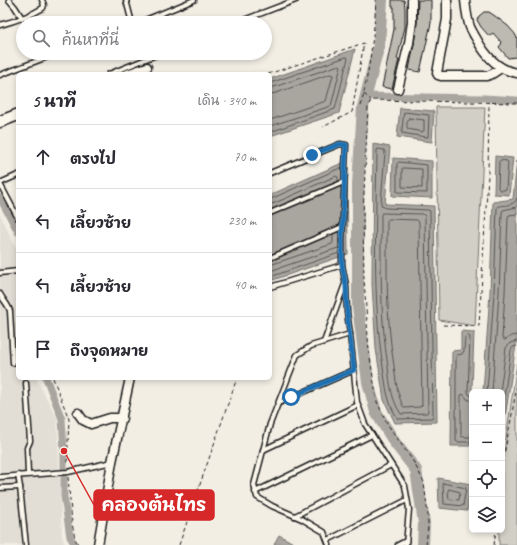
<!DOCTYPE html>
<html lang="th">
<meta charset="utf-8">
<style>
body{margin:0;font-family:Caveat,"Playpen Sans Thai",sans-serif;background:#f2f2f3;color:#2b2b33}
.controls{position:absolute;right:12px;bottom:12px;display:grid;overflow:hidden;border-radius:6px;box-shadow:0 2px 6px #0003}
.controls button{width:36px;height:36px;display:grid;place-items:center;padding:0;border:0;border-bottom:1px solid #e1e1e2;background:#fff;color:#2b2b33;font:20px sans-serif}
.stop{position:absolute;width:12px;height:12px;margin:-9px;border:3px solid #1f6fb2;border-radius:50%;background:#fff}
.stop.end{background:#1f6fb2;border-color:#fff;box-shadow:0 1px 4px #0008}
.list{margin:0;padding:0;list-style:none}
h2{display:flex;justify-content:space-between;align-items:center;height:52px;margin:0;padding:0 16px;font-size:17px}
h2 small{font-size:13px;font-weight:400;color:#7c7c81}
.list li{display:grid;grid-template-columns:26px 1fr auto;gap:12px;align-items:center;box-sizing:border-box;height:64px;padding:0 16px;border-top:1px solid #e1e1e2}
.list b{display:block;font-size:15px;white-space:nowrap}
.list em{font-size:13px;font-style:normal;color:#7c7c81}
.icon{flex:none;width:22px;height:22px;fill:none;stroke:currentColor;stroke-width:2;stroke-linecap:round;stroke-linejoin:round}
.map{position:relative;flex:none;width:517px;height:545px;overflow:hidden}
.search{position:absolute;background:#fff;box-shadow:0 2px 6px #0003;left:16px;top:16px;width:256px;height:44px;display:flex;align-items:center;gap:10px;box-sizing:border-box;padding:0 14px;border-radius:22px;color:#7c7c81;font-size:15px}
.panel{position:absolute;background:#fff;box-shadow:0 2px 6px #0003;left:16px;top:72px;width:256px;height:308px;border-radius:6px}
.map>svg:first-child{display:block}
.built{fill:#e2ded5}
.green{fill:#d2cfc6;stroke:#777671}
.water{fill:#a9a6a0;stroke:#716f6b}
.lines{fill:none;stroke-linecap:round;stroke-linejoin:round}
.shore{stroke:#545351;stroke-width:1}
.canal{stroke:#a9a6a0;stroke-width:7}
.river{stroke:#a9a6a0;stroke-width:12}
.building{fill:#bdbab1;stroke:#1c1c1c}
.service-casing{stroke:#1c1c1c;stroke-width:7}
.minor-casing{stroke:#1c1c1c;stroke-width:11}
.path{stroke:#1c1c1c;stroke-width:1;stroke-dasharray:4 3;stroke-linecap:butt}
.service{stroke:#fbf7ec;stroke-width:4}
.minor{stroke:#fbf7ec;stroke-width:8}
.route{stroke:#1f6fb2;stroke-width:5}
.leader{fill:none;stroke:#d62828;stroke-width:1.5}
.callout-dot{fill:#d62828;stroke:#fbf7ec;stroke-width:1.5}
.callout{fill:#d62828;stroke:#d62828;stroke-width:1.5}
.callout-label{font-size:18px;text-anchor:middle;font-weight:bold;fill:#fff}
</style>
<div class="map">
<svg width="517" height="545" viewBox="0 0 517 545">
<rect width="100%" height="100%" fill="#f2eee4"/>
<filter id="ink" filterUnits="userSpaceOnUse"><feTurbulence type="fractalNoise" baseFrequency=".025" numOctaves="2"/><feDisplacementMap in="SourceGraphic" scale="8" xChannelSelector="R" yChannelSelector="G"/><feConvolveMatrix kernelMatrix="1 2 1 2 8 2 1 2 1" color-interpolation-filters="sRGB"/></filter>
<g filter="url(#ink)">
<path class="built" d="M 0,214 L 18,253 L 18,378 L 37,378 L 37,380 L 57,418 L 62,536 L 65,545 L 0,545 Z"/>
<g class="green">
<path d="M 436,107 L 485,107 L 475,326 L 439,320 Z"/>
<path d="M 517,363 L 517,545 L 499,545 L 499,530 L 502,530 L 502,465 Z"/>
</g>
<g class="water">
<path d="M 355,49 L 339,113 L 270,136 L 270,79 Z"/>
<path d="M 400,108 L 434,111 L 432,142 L 397,137 Z"/>
<path d="M 373,144 L 390,147 L 385,204 L 434,206 L 437,422 L 395,423 L 384,400 L 376,349 L 372,285 Z"/>
<path d="M 495,156 L 513,158 L 509,195 L 494,194 Z"/>
<path d="M 393,158 L 432,161 L 432,198 L 392,196 Z"/>
<path d="M 517,160 L 517,338 L 506,411 L 502,428 L 502,392 L 483,392 L 490,293 L 493,202 L 513,199 Z"/>
<path d="M 342,163 L 347,166 L 348,254 L 270,281 L 270,195 Z"/>
<path d="M 461,331 L 474,332 L 470,446 L 451,446 L 452,351 L 461,350 Z"/>
<path d="M 438,478 L 471,484 L 467,511 L 439,508 Z"/>
<path d="M 279,535 L 297,545 L 274,545 Z"/>
</g>
<g class="lines">
<g class="shore">
<path d="M 270,83 L 346,57 L 348,58 L 335,109 L 270,132"/>
<path d="M 270,88 L 274,87 L 339,65 L 341,66 L 331,106 L 270,126"/>
<path d="M 270,94 L 276,93 L 330,74 L 333,75 L 326,101 L 270,120"/>
<path d="M 404,113 L 405,112 L 429,115 L 428,137 L 426,137 L 402,133 Z"/>
<path d="M 409,118 L 424,120 L 424,131 L 422,132 L 408,129 C 406,127 407,120 409,118 Z"/>
<path d="M 378,149 L 384,150 L 385,152 L 381,203 L 382,206 L 386,208 L 428,210 L 430,211 L 433,416 L 432,418 L 398,419 C 387,403 386,386 383,367 C 372,296 376,223 377,151 Z"/>
<path d="M 501,160 L 507,161 L 508,163 L 506,189 L 504,190 L 500,190 L 498,188 L 499,162 Z"/>
<path d="M 399,162 L 427,165 L 427,193 L 397,192 L 397,164 Z"/>
<path d="M 403,168 L 422,169 L 422,188 L 402,187 L 402,169 Z"/>
<path d="M 270,199 L 273,198 L 340,168 L 342,168"/>
<path d="M 270,204 L 275,203 L 336,176 L 338,177 L 338,181"/>
<path d="M 382,213 L 423,214 L 425,216 L 428,411 L 427,413 L 401,414 C 391,399 390,384 388,367 C 380,317 381,266 381,215 Z"/>
<path d="M 517,214 L 509,215 L 508,217 L 505,293 L 502,338 L 505,340 L 511,336 L 517,335"/>
<path d="M 389,219 L 417,220 L 419,222 L 422,405 L 420,407 L 404,408 C 397,395 396,381 394,366 C 386,318 387,270 387,221 Z"/>
<path d="M 270,265 L 332,244 L 333,242 L 333,234"/>
<path d="M 270,271 L 338,248 L 339,247 L 339,232"/>
<path d="M 270,277 L 339,253"/>
<path d="M 487,392 L 494,293 L 497,207 L 499,206 C 505,205 515,206 517,198"/>
<path d="M 492,392 L 499,293 L 502,212 L 503,210 L 517,207"/>
<path d="M 500,392 L 506,348 L 510,343 L 517,341"/>
<path d="M 472,396 L 469,394 L 468,392 L 470,337 L 469,336 L 467,335 L 465,337 L 464,351 L 462,354 L 457,355 L 456,356 L 456,441 L 457,442 L 472,442"/>
<path d="M 472,401 L 467,399 L 463,394 L 461,395 L 461,436 L 463,437 L 472,437"/>
<path d="M 502,411 L 511,350 L 513,347 L 517,346"/>
<path d="M 443,483 L 466,488 L 463,506 L 444,504 L 443,485 Z"/>
<path d="M 449,489 L 460,492 L 459,500 L 449,499 L 448,491 Z"/>
</g>
<g class="canal">
<path d="M 366,96 L 484,98 L 517,100"/>
<path d="M 0,198 L 18,232"/>
<path d="M 46,378 L 62,419 L 64,451 L 64,496 L 70,537 L 75,545"/>
</g>
<path class="river" d="M 382,0 L 379,45 L 363,107 L 358,184 L 358,307 L 368,382 L 376,412 L 395,443 L 416,470 L 424,523 L 423,545"/>
</g>
<g class="building">
<path d="M 392,0 L 404,0 L 405,9 L 405,27 L 397,59 L 399,59 L 392,89 L 382,87 L 394,29 L 394,7 L 392,7 Z"/>
<path d="M 418,0 L 431,0 L 431,23 L 420,72 L 409,70 L 414,44 L 417,23 Z"/>
<path d="M 484,12 L 489,12 L 495,16 L 508,26 L 515,34 L 517,38 L 517,55 L 516,57 L 508,58 L 499,47 L 502,43 L 493,33 L 489,36 L 481,27 L 477,20 L 479,16 Z"/>
</g>
<g class="lines">
<g class="service-casing">
<g id="service">
<path d="M 9,0 L 15,7 L 22,18"/>
<path d="M 126,0 L 132,23"/>
<path d="M 138,23 L 194,0"/>
<path d="M 236,23 L 296,0"/>
<path d="M 0,25 C 15,21 30,16 43,8 L 44,5 L 42,0"/>
<path d="M 109,74 L 161,53"/>
<path d="M 0,75 L 58,53"/>
<path d="M 0,118 L 18,111"/>
<path d="M 270,173 L 340,144 L 346,145 L 342,240 L 342,265 L 346,285 L 347,312 L 350,334 L 311,346 L 297,355 L 270,424 L 254,485 L 257,497 L 272,506 L 302,519 L 324,532 L 329,545"/>
<path d="M 0,183 L 18,175"/>
<path d="M 0,184 L 18,218"/>
<path d="M 270,213 L 344,182"/>
<path d="M 270,258 L 342,227"/>
<path d="M 0,273 L 18,271"/>
<path d="M 270,287 L 342,265"/>
<path d="M 0,294 C 3,300 8,304 10,311 L 13,363"/>
<path d="M 350,334 L 357,402 L 365,424 L 405,486 L 409,509 L 406,545"/>
<path d="M 324,342 L 345,284"/>
<path d="M 26,383 L 30,441 L 27,448 L 28,474"/>
<path d="M 279,403 L 354,370"/>
<path d="M 263,450 L 358,405"/>
<path d="M 18,475 L 20,487 L 26,545"/>
<path d="M 0,477 L 68,472 L 112,462"/>
<path d="M 0,488 L 20,487"/>
<path d="M 255,492 L 372,435"/>
<path d="M 295,516 L 391,465"/>
<path d="M 328,540 L 407,500"/>
<path d="M 398,545 L 406,541"/>
</g>
</g>
<g class="minor-casing">
<g id="minor">
<path d="M 447,0 L 447,19 L 437,73 L 438,75 L 441,76 L 487,76 L 492,74 L 501,68"/>
<path d="M 465,0 C 466,9 467,19 470,27 C 472,31 474,35 476,38 C 485,55 497,70 517,73"/>
<path d="M 127,74 L 147,67"/>
<path d="M 398,89 L 409,43 L 412,22 L 412,0"/>
<path d="M 0,123 L 18,116"/>
<path d="M 78,413 L 83,420 L 91,424 L 110,418 L 122,418"/>
<path d="M 98,545 L 112,462 L 130,378"/>
</g>
</g>
<g class="path">
<path d="M 268,74 L 364,43 L 352,112 L 323,127"/>
<path d="M 364,94 L 371,100"/>
<path d="M 361,106 C 369,71 374,36 376,0"/>
<path d="M 443,325 L 479,326 L 488,175 L 489,103"/>
<path d="M 53,378 L 69,419 L 67,466"/>
<path d="M 502,465 L 512,414 L 517,384"/>
<path d="M 68,477 L 72,523 L 75,539 L 79,545"/>
<path d="M 179,545 L 237,378"/>
<path d="M 426,545 L 428,527 L 428,515 L 424,482 L 413,461 L 388,425 L 377,402 L 369,351 L 364,279 L 363,215 L 368,107 L 371,100 L 517,103"/>
<path d="M 494,545 L 496,530"/>
</g>
<use href="#service" class="service"/>
<use href="#minor" class="minor"/>
</g>
</g>
<g class="lines" filter="url(#ink)">
<path class="route" d="M 291,397 L 354,370 L 347,312 L 346,286 L 342,265 L 342,240 L 346,145 L 340,144 L 312,155"/>
</g>
<path class="leader" d="M64 451L94 505"/>
<circle class="callout-dot" cx="64" cy="451" r="4"/>
<rect class="callout" x="94" y="490" width="120" height="30" rx="4"/>
<g class="callout-label">
<text x="154" y="511">คลองต้นไทร</text>
</g>
</svg>
<div class="controls">
<button>+</button>
<button>−</button>
<button><svg class="icon" aria-label="locate" viewBox="0 0 24 24"><circle cx="12" cy="12" r="6"/><path d="M12 2v4M12 18v4M2 12h4M18 12h4"/></svg></button>
<button><svg class="icon" aria-label="layers" viewBox="0 0 24 24"><path d="M12 4l9 5-9 5-9-5zM3 14l9 5 9-5"/></svg></button>
</div>
<div class="stop" style="left:291px;top:397px"></div>
<div class="stop end" style="left:312px;top:155px"></div>
<div class="search"><svg class="icon" aria-label="search" viewBox="0 0 24 24"><circle cx="10" cy="10" r="6"/><path d="M15 15l6 6"/></svg>ค้นหาที่นี่</div>
<section class="panel">
<h2>5 นาที<small>เดิน · 340 m</small></h2>
<ul class="list">
<li><svg class="icon" aria-label="ahead" viewBox="0 0 24 24"><path d="M12 20V5M6 11l6-6 6 6"/></svg><div><b>ตรงไป</b></div><em>70 m</em></li>
<li><svg class="icon" aria-label="left" viewBox="0 0 24 24"><path d="M17 20v-9H6M10 6l-5 5 5 5"/></svg><div><b>เลี้ยวซ้าย</b></div><em>230 m</em></li>
<li><svg class="icon" aria-label="left" viewBox="0 0 24 24"><path d="M17 20v-9H6M10 6l-5 5 5 5"/></svg><div><b>เลี้ยวซ้าย</b></div><em>40 m</em></li>
<li><svg class="icon" aria-label="arrive" viewBox="0 0 24 24"><path d="M6 21V4h12l-3 4 3 4H6"/></svg><div><b>ถึงจุดหมาย</b></div></li>
</ul>
</section>
</div>
